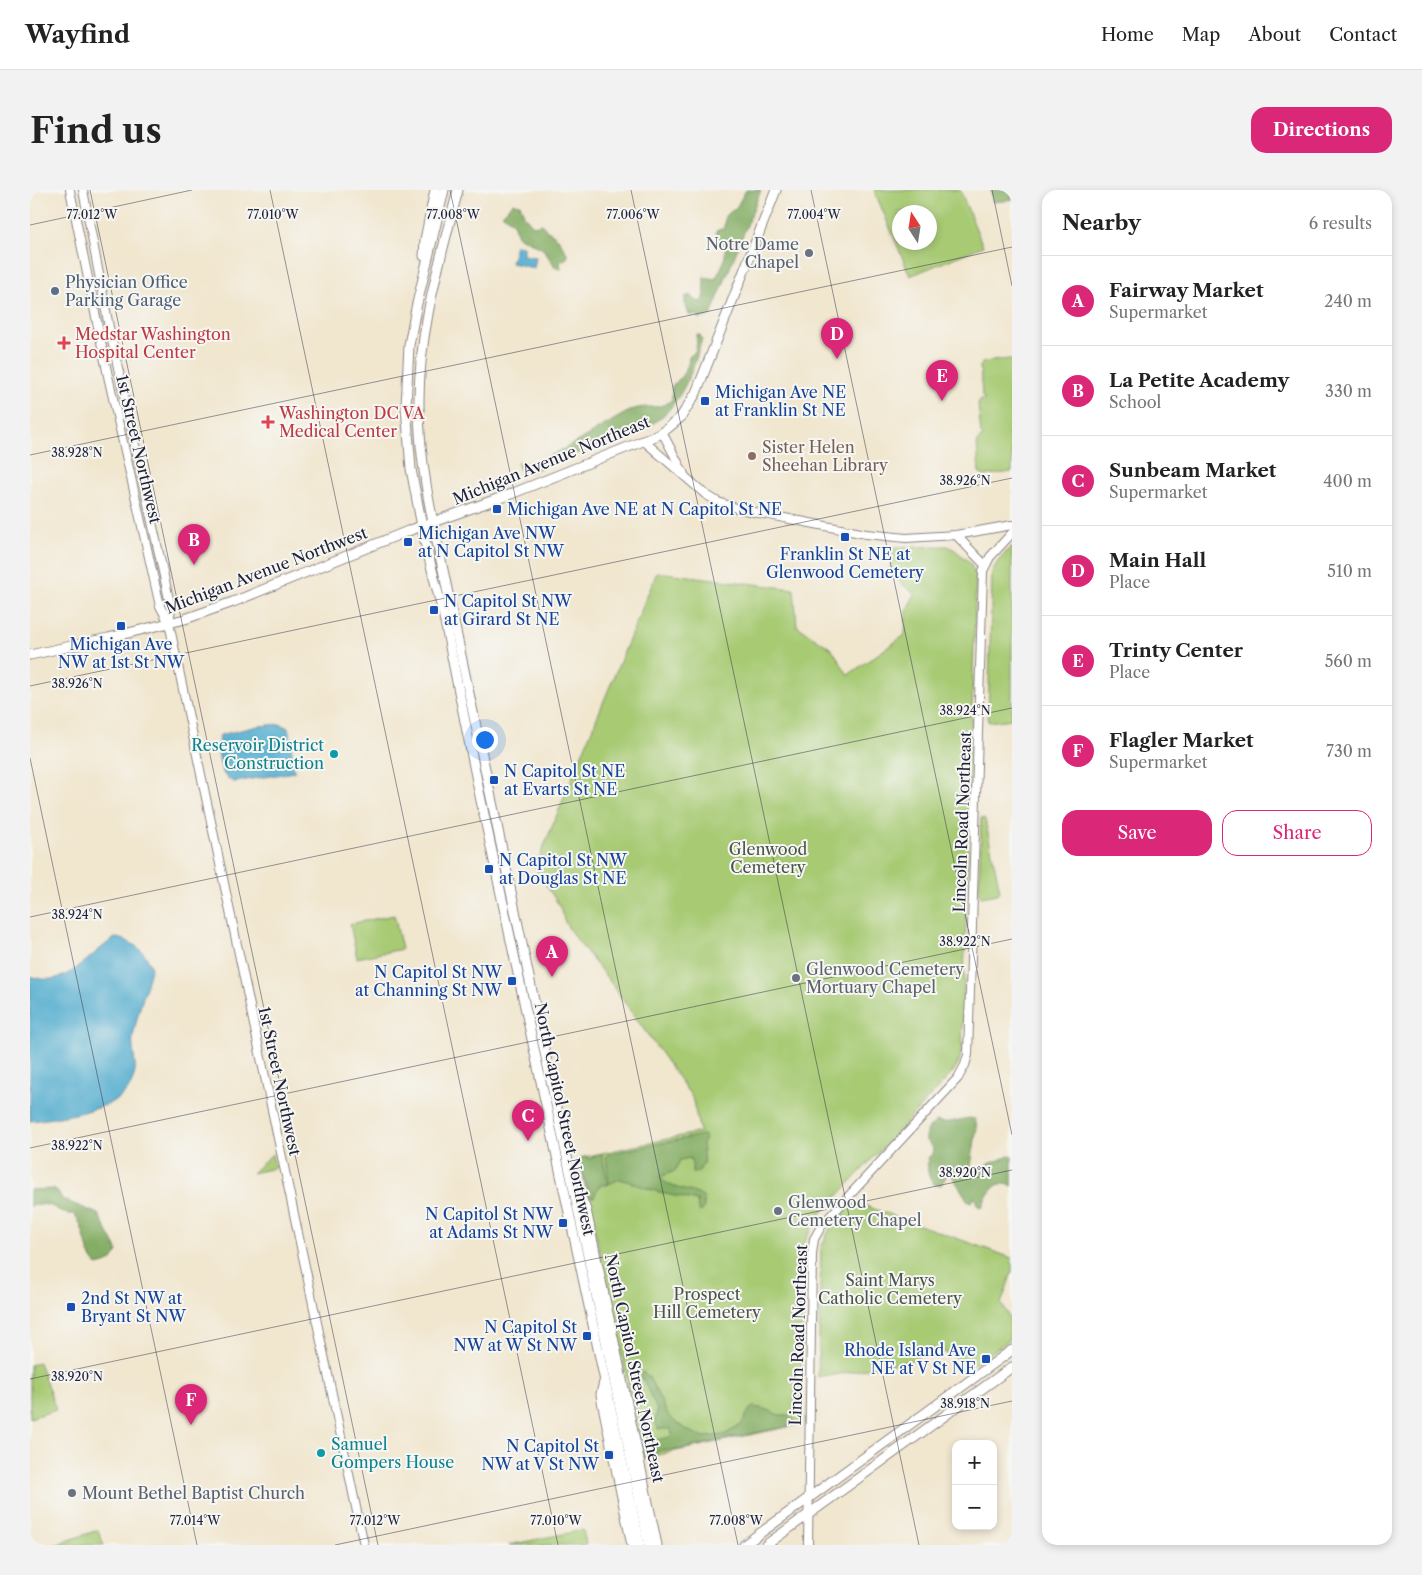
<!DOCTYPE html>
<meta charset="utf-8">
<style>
body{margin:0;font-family:"Libre Caslon Text",serif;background:#f2f2f2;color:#222}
.controls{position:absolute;right:15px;bottom:15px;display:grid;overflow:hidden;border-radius:10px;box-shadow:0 2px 8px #0003}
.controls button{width:45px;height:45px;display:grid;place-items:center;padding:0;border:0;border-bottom:1px solid #e0e0e0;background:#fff;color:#222;font:25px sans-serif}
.compass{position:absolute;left:862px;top:15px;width:45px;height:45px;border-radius:50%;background:#fff;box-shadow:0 2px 8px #0003;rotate:348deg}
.you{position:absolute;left:454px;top:549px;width:18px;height:18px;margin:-12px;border:4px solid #fff;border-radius:50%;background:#1a73e8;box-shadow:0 0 0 8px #1a73e833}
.badge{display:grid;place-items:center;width:32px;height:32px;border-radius:50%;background:#db2777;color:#fff;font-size:16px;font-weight:700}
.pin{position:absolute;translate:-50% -41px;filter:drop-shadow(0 1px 2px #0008)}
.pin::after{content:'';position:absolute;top:26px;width:18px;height:15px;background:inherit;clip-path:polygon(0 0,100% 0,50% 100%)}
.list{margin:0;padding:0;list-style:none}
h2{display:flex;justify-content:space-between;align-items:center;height:65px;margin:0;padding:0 20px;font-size:21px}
h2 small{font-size:16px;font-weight:400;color:#767676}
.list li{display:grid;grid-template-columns:32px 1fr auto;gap:15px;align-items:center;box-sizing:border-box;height:90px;padding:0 20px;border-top:1px solid #e0e0e0}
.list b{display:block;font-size:19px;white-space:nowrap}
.list p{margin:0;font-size:16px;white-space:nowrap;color:#767676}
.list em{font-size:16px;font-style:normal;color:#767676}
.actions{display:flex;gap:10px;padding:15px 20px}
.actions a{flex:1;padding:11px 0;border:1px solid #db2777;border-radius:15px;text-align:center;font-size:18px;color:#db2777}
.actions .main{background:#db2777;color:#fff}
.map{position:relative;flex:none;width:982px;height:1355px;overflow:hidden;border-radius:15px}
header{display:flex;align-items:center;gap:30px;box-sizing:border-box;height:70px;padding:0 25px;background:#fff;border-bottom:1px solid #e0e0e0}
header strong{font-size:24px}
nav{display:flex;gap:28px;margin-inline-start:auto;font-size:18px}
.intro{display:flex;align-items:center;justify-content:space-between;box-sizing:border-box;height:120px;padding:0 30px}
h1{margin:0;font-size:35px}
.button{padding:12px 22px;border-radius:15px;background:#db2777;color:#fff;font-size:18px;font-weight:700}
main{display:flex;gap:30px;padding:0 30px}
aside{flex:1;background:#fff;border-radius:15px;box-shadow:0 2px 8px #0003}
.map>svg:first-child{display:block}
.green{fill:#a7ca73;stroke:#647657;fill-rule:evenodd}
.forest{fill:#85ae65;stroke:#546850}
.water{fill:#50abce;stroke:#396684}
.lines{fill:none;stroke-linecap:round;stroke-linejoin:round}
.minor-casing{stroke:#8a8484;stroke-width:10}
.major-casing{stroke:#8a8484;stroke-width:11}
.minor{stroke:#fff;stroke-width:8}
.major{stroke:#fff;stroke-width:9}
.ticks{fill:none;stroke:#22223b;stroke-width:1;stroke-opacity:0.45}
.worship-dot{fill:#6b7280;stroke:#f6f6f2;stroke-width:2}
.service-dot{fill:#5c6f8a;stroke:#f6f6f2;stroke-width:2}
.health-dot{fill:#e0444e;stroke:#f6f6f2;stroke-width:2}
.transit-dot{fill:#1a4fb4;stroke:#f6f6f2;stroke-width:2}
.education-dot{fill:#8d6e63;stroke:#f6f6f2;stroke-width:2}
.culture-dot{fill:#0f9aa8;stroke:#f6f6f2;stroke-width:2}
.labels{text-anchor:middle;stroke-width:4;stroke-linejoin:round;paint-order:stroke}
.worship-label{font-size:16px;fill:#5b616d;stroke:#f6f6f2;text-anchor:start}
.service-label{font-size:16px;fill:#4e5e75;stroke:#f6f6f2;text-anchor:start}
.health-label{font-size:16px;fill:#be3a42;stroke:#f6f6f2;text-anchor:start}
.transit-label{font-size:16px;fill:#164399;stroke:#f6f6f2;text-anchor:start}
.education-label{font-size:16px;fill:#785e54;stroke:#f6f6f2;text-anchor:start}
.street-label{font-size:16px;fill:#22223b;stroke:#f6f6f2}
.culture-label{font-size:16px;fill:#0d838f;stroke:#f6f6f2;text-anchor:end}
.park-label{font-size:16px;fill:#4a544c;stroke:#f6f6f2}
.ticks-label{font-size:12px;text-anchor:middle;fill:#22223b;stroke:#f6f6f2;stroke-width:4;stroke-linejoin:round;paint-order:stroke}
</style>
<header>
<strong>Wayfind</strong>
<nav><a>Home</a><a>Map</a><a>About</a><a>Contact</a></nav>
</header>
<div class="intro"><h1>Find us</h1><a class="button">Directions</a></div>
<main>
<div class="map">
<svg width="982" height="1355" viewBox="0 0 982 1355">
<rect width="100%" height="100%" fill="#f6f6f2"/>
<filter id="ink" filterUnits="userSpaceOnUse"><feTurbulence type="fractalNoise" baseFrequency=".02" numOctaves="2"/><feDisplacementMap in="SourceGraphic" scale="10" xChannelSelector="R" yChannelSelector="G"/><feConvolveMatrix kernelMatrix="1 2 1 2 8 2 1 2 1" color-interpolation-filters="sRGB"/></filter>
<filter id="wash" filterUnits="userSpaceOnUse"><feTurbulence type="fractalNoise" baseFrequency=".0096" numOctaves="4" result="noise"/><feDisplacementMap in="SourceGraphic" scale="20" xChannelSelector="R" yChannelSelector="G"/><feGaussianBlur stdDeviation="1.12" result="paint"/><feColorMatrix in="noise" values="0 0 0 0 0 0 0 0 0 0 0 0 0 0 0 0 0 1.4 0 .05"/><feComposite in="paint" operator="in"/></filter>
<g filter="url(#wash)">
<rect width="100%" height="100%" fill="#f1e6ce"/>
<g class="green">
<path d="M 844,0 L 930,0 L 953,56 L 880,86 ZM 869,22 L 899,22 L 899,52 L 869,52 Z"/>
<path d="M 980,169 L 982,171 L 982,207 L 979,208 L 982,210 L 982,245 L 978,246 L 982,249 L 982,282 L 953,286 L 949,283 L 947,252 L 950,248 L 954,247 L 951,244 L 948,214 L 951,210 L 955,210 L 952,206 L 950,177 L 953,172 Z"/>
<path d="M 918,356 L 925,360 L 940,373 L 946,386 L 932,858 L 929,872 L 923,882 L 787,1028 L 773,1056 L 771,1234 L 614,1268 L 549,968 L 670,942 L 662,907 L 578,789 L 543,745 L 535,732 L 529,715 L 505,678 L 627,382 L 764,399 L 767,436 L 802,459 L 818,485 L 875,445 L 876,421 L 885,404 L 859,383 L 864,357 Z"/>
<path d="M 982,356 L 982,529 L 958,532 L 962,381 L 969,370 Z"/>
<path d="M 951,628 L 955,629 L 970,701 L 968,704 L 951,707 L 949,703 Z"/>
<path d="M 364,725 L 372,759 L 327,768 L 320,734 Z"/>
<path d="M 242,964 L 245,978 L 222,983 L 240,966 Z"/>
<path d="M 825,1012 L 982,1068 L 982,1082 L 971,1114 C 982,1131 982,1130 979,1150 L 945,1174 L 900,1157 L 883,1170 L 788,1188 L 791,1058 L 800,1038 Z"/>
<path d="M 9,1172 L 26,1220 L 0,1228 L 0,1175 Z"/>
<path d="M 68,1340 L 74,1355 L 25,1355 Z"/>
<path d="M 553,1340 L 556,1355 L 479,1355 Z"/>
</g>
<g class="forest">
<path d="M 716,0 L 731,0 L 681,125 L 669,129 L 666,125 L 659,125 L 655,113 L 655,107 L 661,105 L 666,111 L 671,112 C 678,104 673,96 674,87 L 685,89 C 690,81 697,68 695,58 L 688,55 L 686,41 L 694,38 L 695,26 L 706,18 Z"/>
<path d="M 961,0 L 982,0 L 982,10 L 964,12 L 962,9 Z"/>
<path d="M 483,13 L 490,14 L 495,27 L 503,36 L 512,34 L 517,41 C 528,45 532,55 538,65 L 537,68 L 530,72 L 531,79 L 526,78 L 513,59 L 488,46 L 483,33 L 472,24 Z"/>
<path d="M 666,145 L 670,145 L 672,149 C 663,182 649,220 617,237 C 602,244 586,248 570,254 C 545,264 521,275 496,283 L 490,280 L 487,272 C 505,280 557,245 575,235 C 584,230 593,224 602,220 C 615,214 632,221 642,209 L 642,196 C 650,190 659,178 659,167 C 668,162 667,153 666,145 Z"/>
<path d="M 940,928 L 945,929 L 947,937 L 941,976 L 943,981 L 950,980 L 956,975 L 982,965 L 982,996 C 968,991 966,995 957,1006 C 954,1009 955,1014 952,1018 L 948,1016 L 944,1007 L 941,1012 L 938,1011 L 921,984 L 917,985 L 911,995 L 905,995 C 897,987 897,979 898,968 L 902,964 L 903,958 L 896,951 L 896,941 L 907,931 C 917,935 929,929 940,928 Z"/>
<path d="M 672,945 L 675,946 L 676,949 L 672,953 L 674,972 L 669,981 L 662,983 L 662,974 L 660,968 L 650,970 L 645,981 L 630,987 C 639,1001 663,998 674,1008 L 674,1017 L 670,1022 L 668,1020 L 667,1011 L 631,1003 L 590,989 L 579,994 L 576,966 L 578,964 Z"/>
<path d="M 572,964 L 578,995 L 572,995 L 568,997 L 564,1007 L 560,1007 L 549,970 L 554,967 L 560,969 L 565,966 Z"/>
<path d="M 23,999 L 28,1002 L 32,1009 L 68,1024 L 88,1061 L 82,1070 L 68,1076 C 53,1064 57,1037 44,1024 C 31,1025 31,1020 21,1016 C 14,1013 7,1015 0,1016 L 0,1000 Z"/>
<path d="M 613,1182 L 619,1187 L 638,1225 L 644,1231 L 659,1241 L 673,1247 L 694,1245 L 711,1235 L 720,1219 L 724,1217 L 736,1219 L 749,1225 L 759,1225 L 765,1231 L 757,1237 L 709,1246 L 662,1257 L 648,1260 L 632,1260 L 620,1265 L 615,1260 L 612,1243 L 616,1244 L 626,1250 L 640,1247 L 642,1244 L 641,1239 L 628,1239 L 625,1231 L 627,1220 L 612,1187 L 611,1183 Z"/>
</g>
<g class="water">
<path d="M 486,55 L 493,56 L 493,65 L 506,67 L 504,78 L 481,73 Z"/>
<path d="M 250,534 L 258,538 L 260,544 L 264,582 L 204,592 C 202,591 199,590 197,588 C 188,580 187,556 190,545 L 228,536 Z"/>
<path d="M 85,748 C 101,749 120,764 121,780 C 115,802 107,825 103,847 C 101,860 108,874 104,886 C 102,895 97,902 89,908 C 71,921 23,929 0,931 L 0,786 C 37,800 57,765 85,748 Z"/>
</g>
</g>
<g filter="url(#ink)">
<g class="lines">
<g class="minor-casing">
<g id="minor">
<path d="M 40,0 L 78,186 L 130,416 L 139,433 L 334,1355"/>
<path d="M 53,0 L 79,137 L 141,418 L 139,433"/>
<path d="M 632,242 L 654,284"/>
<path d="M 614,251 L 675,304 L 688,312 L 709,319 L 836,344 L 876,348 L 926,345 L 982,335"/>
<path d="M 926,345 L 955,375"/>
<path d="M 778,1355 L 782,1064 L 784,1049 L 792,1035 L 928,888 L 935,875 L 938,865 L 953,381 L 960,367 L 982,343"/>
</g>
</g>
<g class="major-casing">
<g id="major">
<path d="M 414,0 L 386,118 L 379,155 L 376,217 L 381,279 L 395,352 L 414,427 L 449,601 L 610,1355"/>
<path d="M 428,0 C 410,71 388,142 389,216 C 389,284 408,352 421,418 L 619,1355"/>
<path d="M 394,66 L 395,50 L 405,0"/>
<path d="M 0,465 L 78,448 L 155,429 L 203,412 L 378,341 L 481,304 L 628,245 L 638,238 L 651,227 L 666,203 L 746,0"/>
<path d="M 548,1000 L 556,1020 L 627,1355"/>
<path d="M 574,1192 L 571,1204 L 572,1211 L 602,1355"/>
<path d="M 714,1355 L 982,1160"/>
<path d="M 736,1355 L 982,1177"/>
</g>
</g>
<use href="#minor" class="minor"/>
<use href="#major" class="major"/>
</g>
</g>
<path class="ticks" d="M 60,0 L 348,1355M 240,0 L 528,1355M 420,0 L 708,1355M 601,0 L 889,1355M 781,0 L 982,945M 962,0 L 982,96M 0,35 L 162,0M 0,265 L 982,57M 0,496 L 982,288M 0,568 L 167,1355M 0,727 L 982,518M 0,958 L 982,749M 0,1189 L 982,980M 305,1355 L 982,1211"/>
<g class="worship-dot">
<circle cx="779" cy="63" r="5"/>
<circle cx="766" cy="788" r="5"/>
<circle cx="748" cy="1021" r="5"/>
<circle cx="42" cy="1303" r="5"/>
</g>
<circle class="service-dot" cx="25" cy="101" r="5"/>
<g class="health-dot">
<path d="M31.5 145.5h5v5h5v5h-5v5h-5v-5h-5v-5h5z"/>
<path d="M235.5 224.5h5v5h5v5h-5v5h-5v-5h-5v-5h5z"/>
</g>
<g class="transit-dot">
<rect x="670" y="206" width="10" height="10" rx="2.5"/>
<rect x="462" y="314" width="10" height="10" rx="2.5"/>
<rect x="810" y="342" width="10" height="10" rx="2.5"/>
<rect x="373" y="347" width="10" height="10" rx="2.5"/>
<rect x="399" y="415" width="10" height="10" rx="2.5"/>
<rect x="86" y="431" width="10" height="10" rx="2.5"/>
<rect x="459" y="585" width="10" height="10" rx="2.5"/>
<rect x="454" y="674" width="10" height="10" rx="2.5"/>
<rect x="477" y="786" width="10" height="10" rx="2.5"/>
<rect x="528" y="1028" width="10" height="10" rx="2.5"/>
<rect x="36" y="1112" width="10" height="10" rx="2.5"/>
<rect x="552" y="1141" width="10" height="10" rx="2.5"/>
<rect x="951" y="1164" width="10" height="10" rx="2.5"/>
<rect x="574" y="1260" width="10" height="10" rx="2.5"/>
</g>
<circle class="education-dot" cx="722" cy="266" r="5"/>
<g class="culture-dot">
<circle cx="304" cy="564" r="5"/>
<circle cx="291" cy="1263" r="5"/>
</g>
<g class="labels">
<g class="worship-label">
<text x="769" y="60" text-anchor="end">Notre Dame<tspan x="769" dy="18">Chapel</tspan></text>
<text x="776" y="785">Glenwood Cemetery<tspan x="776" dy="18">Mortuary Chapel</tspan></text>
<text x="758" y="1018">Glenwood<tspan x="758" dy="18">Cemetery Chapel</tspan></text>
<text x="52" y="1309">Mount Bethel Baptist Church</text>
</g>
<g class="service-label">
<text x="35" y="98">Physician Office<tspan x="35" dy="18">Parking Garage</tspan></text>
</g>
<g class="health-label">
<text x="45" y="150">Medstar Washington<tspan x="45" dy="18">Hospital Center</tspan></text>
<text x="249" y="229">Washington DC VA<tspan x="249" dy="18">Medical Center</tspan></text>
</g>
<g class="transit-label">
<text x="685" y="208">Michigan Ave NE<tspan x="685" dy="18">at Franklin St NE</tspan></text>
<text x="477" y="325">Michigan Ave NE at N Capitol St NE</text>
<text x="388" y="349">Michigan Ave NW<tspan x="388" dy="18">at N Capitol St NW</tspan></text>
<text x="815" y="370" text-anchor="middle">Franklin St NE at<tspan x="815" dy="18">Glenwood Cemetery</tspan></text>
<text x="414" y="417">N Capitol St NW<tspan x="414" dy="18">at Girard St NE</tspan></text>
<text x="91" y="460" text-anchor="middle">Michigan Ave<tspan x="91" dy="18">NW at 1st St NW</tspan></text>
<text x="474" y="587">N Capitol St NE<tspan x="474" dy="18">at Evarts St NE</tspan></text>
<text x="469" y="676">N Capitol St NW<tspan x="469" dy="18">at Douglas St NE</tspan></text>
<text x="472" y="788" text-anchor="end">N Capitol St NW<tspan x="472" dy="18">at Channing St NW</tspan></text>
<text x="523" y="1030" text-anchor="end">N Capitol St NW<tspan x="523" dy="18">at Adams St NW</tspan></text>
<text x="51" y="1114">2nd St NW at<tspan x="51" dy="18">Bryant St NW</tspan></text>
<text x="547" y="1143" text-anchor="end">N Capitol St<tspan x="547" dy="18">NW at W St NW</tspan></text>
<text x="946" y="1166" text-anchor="end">Rhode Island Ave<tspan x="946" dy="18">NE at V St NE</tspan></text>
<text x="569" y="1262" text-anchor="end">N Capitol St<tspan x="569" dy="18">NW at V St NW</tspan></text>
</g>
<g class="education-label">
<text x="732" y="263">Sister Helen<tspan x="732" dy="18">Sheehan Library</tspan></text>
</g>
<g class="street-label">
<text transform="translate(109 259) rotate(77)" y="6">1st Street Northwest</text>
<text transform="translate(521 270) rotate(-22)" y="6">Michigan Avenue Northeast</text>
<text transform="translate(236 380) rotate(-21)" y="6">Michigan Avenue Northwest</text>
<text transform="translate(932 632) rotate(-88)" y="6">Lincoln Road Northeast</text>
<text transform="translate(250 891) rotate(78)" y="6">1st Street Northwest</text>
<text transform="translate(535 929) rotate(78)" y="6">North Capitol Street Northwest</text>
<text transform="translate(768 1145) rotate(-88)" y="6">Lincoln Road Northeast</text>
<text transform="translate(605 1178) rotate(78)" y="6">North Capitol Street Northeast</text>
</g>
<g class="culture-label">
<text x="294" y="561">Reservoir District<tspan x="294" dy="18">Construction</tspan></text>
<text x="301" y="1260" text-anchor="start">Samuel<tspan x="301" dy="18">Gompers House</tspan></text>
</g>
<g class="park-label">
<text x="738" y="665">Glenwood<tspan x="738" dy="18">Cemetery</tspan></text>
<text x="860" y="1096">Saint Marys<tspan x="860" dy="18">Catholic Cemetery</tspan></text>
<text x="677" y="1110">Prospect<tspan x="677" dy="18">Hill Cemetery</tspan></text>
</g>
</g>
<g class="ticks-label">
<text x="62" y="29">77.012°W</text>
<text x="243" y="29">77.010°W</text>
<text x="423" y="29">77.008°W</text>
<text x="603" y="29">77.006°W</text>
<text x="784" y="29">77.004°W</text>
<text x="47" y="267">38.928°N</text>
<text x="935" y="295">38.926°N</text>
<text x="47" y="498">38.926°N</text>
<text x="935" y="525">38.924°N</text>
<text x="47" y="729">38.924°N</text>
<text x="935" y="756">38.922°N</text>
<text x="47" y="960">38.922°N</text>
<text x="935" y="987">38.920°N</text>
<text x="47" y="1191">38.920°N</text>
<text x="935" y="1218">38.918°N</text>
<text x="165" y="1335">77.014°W</text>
<text x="345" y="1335">77.012°W</text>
<text x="526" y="1335">77.010°W</text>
<text x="706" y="1335">77.008°W</text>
</g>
</svg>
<div class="controls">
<button>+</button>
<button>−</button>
</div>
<svg class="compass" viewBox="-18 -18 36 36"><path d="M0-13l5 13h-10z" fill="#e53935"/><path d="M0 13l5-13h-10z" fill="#767676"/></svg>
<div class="you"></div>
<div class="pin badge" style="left:522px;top:787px">A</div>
<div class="pin badge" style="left:164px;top:375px">B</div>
<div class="pin badge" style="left:498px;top:951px">C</div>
<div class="pin badge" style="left:807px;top:169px">D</div>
<div class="pin badge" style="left:912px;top:211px">E</div>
<div class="pin badge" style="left:161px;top:1235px">F</div>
</div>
<aside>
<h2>Nearby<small>6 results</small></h2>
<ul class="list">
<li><span class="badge">A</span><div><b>Fairway Market</b><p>Supermarket</p></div><em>240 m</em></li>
<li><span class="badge">B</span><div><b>La Petite Academy</b><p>School</p></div><em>330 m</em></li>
<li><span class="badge">C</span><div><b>Sunbeam Market</b><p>Supermarket</p></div><em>400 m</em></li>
<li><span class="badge">D</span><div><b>Main Hall</b><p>Place</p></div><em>510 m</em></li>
<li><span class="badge">E</span><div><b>Trinty Center</b><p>Place</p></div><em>560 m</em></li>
<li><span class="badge">F</span><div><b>Flagler Market</b><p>Supermarket</p></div><em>730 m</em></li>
</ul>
<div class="actions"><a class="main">Save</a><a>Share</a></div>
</aside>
</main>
